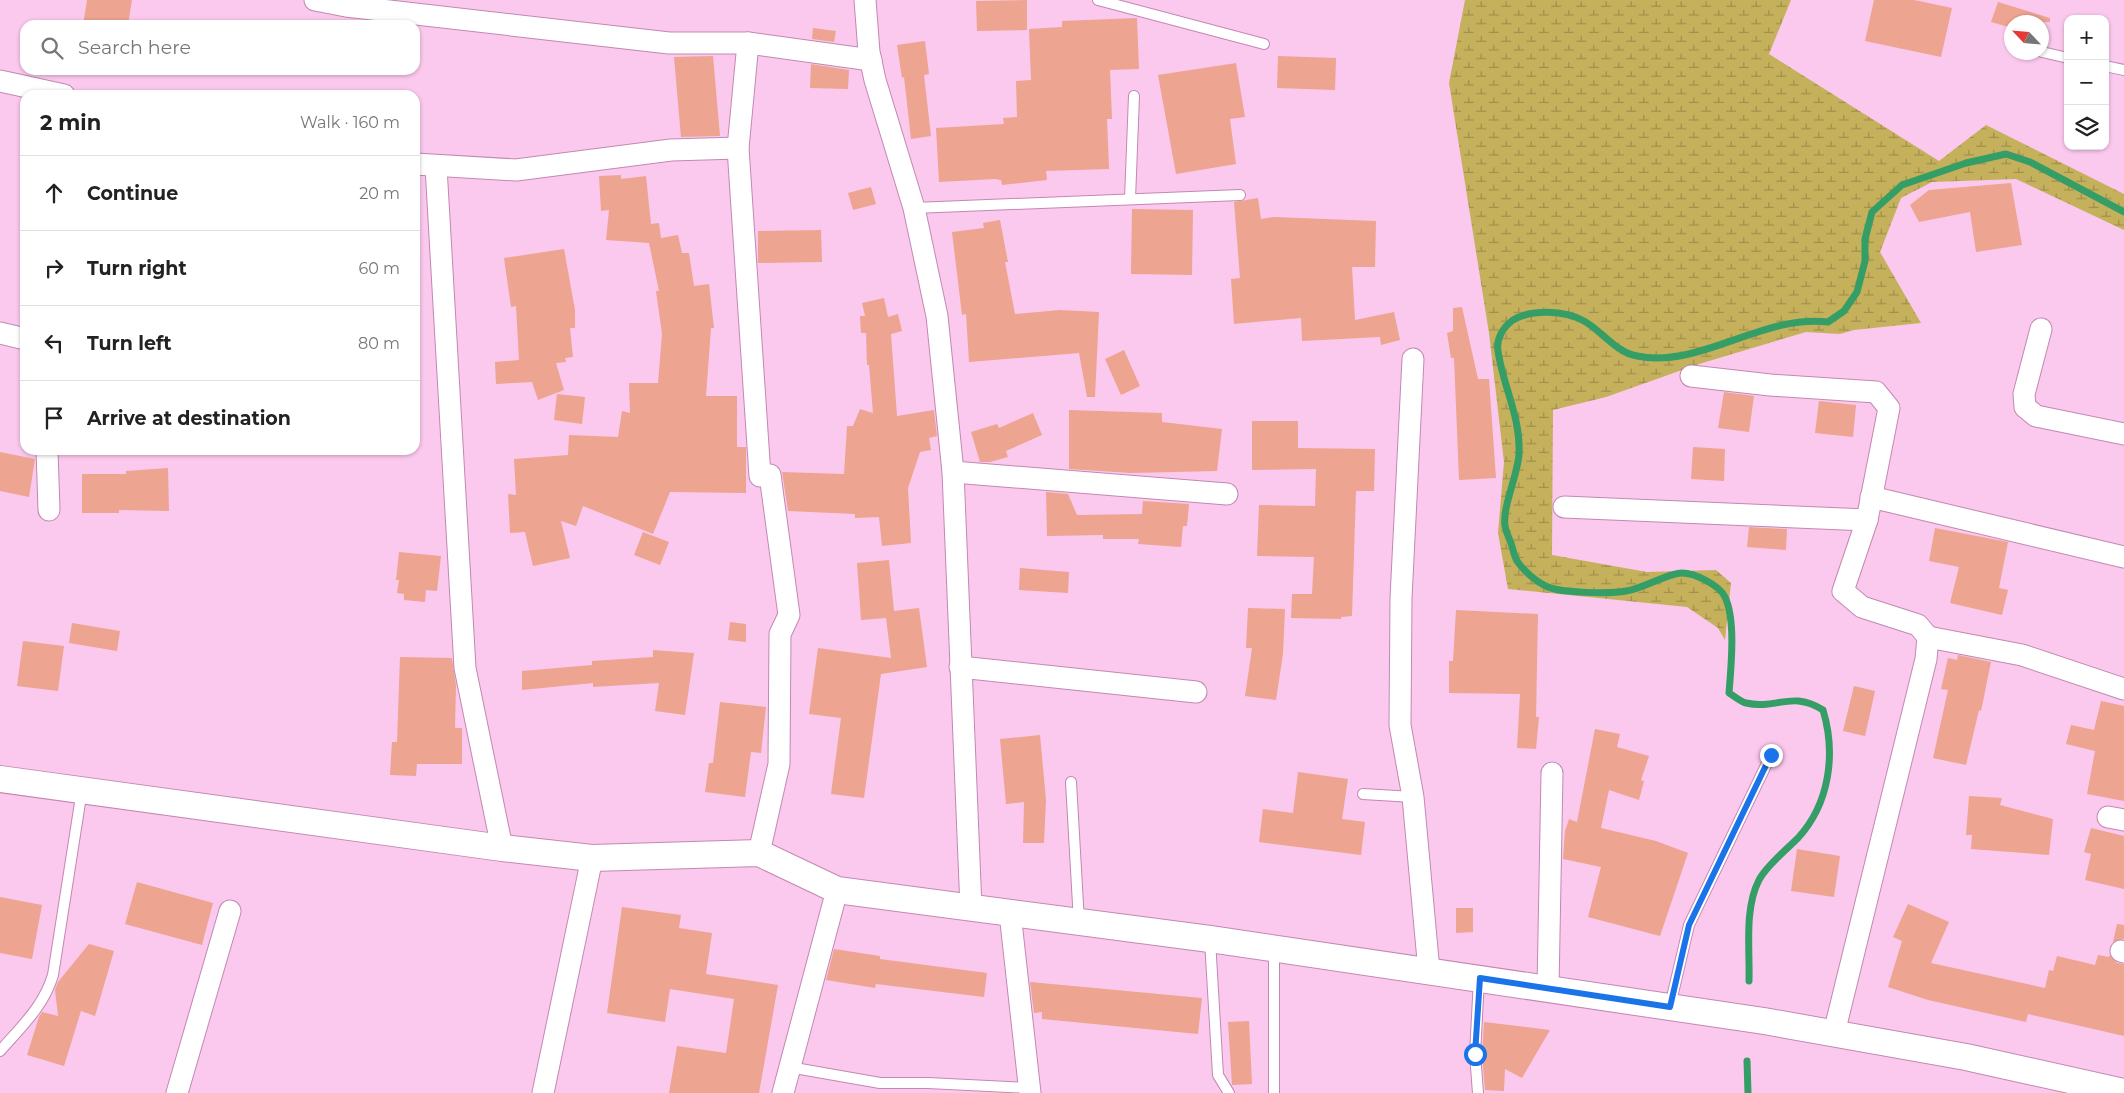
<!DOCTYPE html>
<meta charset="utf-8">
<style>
body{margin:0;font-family:Montserrat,sans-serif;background:#f2f2f2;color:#222}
.controls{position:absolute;right:15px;top:15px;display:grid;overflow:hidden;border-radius:10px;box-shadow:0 1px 4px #0004}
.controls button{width:45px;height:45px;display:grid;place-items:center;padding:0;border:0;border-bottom:1px solid #e0e0e0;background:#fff;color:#222;font:25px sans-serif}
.compass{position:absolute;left:2004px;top:15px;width:45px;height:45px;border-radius:50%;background:#fff;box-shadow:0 1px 4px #0004;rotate:296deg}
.stop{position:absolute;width:15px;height:15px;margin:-11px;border:4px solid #1a73e8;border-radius:50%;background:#fff}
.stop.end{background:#1a73e8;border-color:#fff;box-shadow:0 1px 5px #0008}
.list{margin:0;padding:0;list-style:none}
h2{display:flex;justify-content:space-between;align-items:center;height:65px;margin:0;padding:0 20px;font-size:21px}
h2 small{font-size:16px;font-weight:400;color:#767676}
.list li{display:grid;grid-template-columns:32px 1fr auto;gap:15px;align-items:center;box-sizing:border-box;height:75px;padding:0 20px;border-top:1px solid #e0e0e0}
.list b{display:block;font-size:19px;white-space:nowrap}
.list em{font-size:16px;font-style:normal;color:#767676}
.icon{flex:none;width:28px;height:28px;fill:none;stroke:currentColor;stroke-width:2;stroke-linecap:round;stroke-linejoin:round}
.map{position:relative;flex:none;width:2124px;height:1093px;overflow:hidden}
.search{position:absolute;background:#fff;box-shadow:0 1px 4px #0004;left:20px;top:20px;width:400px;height:55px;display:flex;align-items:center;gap:12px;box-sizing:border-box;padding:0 18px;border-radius:15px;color:#767676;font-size:19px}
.panel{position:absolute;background:#fff;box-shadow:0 1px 4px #0004;left:20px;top:90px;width:400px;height:365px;border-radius:15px}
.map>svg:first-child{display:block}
.wetland{fill:url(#wetland-marsh)}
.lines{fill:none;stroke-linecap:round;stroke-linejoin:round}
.stream{stroke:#359e67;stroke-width:7}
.building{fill:#eda490}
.service-casing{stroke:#c288b3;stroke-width:12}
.minor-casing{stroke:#c288b3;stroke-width:23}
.tertiary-casing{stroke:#c288b3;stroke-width:28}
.service{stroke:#fff;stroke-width:10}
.minor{stroke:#fff;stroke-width:21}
.tertiary{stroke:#fff;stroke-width:26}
.route{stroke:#1a73e8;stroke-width:6}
</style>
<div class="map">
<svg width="2124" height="1093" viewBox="0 0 2124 1093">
<defs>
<pattern id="wetland-marsh" width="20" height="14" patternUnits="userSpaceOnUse" patternTransform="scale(1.25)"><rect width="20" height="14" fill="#c5b05b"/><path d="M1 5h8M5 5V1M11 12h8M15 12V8" fill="none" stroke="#a18f4c"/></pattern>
</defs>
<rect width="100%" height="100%" fill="#fbc9ed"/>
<path class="wetland" d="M 1465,0 L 1791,0 L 1769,54 L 1939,161 L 1986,125 L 2124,194 L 2124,230 L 2016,179 L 1932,182 L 1901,198 L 1880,252 L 1921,323 L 1854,330 L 1840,334 L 1806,332 L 1699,364 L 1606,397 L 1553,410 L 1552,555 L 1647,572 L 1716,570 L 1731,583 L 1725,640 L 1718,628 L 1687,607 L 1508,589 L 1498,533 L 1504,462 L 1489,333 L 1449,83 Z"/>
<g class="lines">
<g class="stream">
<path d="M 1749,981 C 1750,949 1744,909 1759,880 C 1766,866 1787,849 1798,838 C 1830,803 1836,753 1823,710 C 1791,690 1777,710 1746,703 C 1741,702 1734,696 1729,693 C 1731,667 1736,620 1725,597 C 1719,585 1695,573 1682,573 C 1668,573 1642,589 1626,591 C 1610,594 1562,593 1548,587 C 1536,582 1524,571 1517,561 C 1514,556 1513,549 1511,543 C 1509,538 1506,532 1505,526 C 1502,508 1518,474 1519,454 C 1521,418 1503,386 1498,351 C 1496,339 1503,327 1513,320 C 1532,309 1564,310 1584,321 C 1602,331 1615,352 1637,356 C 1700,369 1762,314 1828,322 L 1844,311 L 1857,292 L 1865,261 L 1865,239 L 1872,212 L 1902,185 L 1966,163 L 2006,154 L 2030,162 L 2124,212"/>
<path d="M 1747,1061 L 1748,1093"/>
</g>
</g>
<g class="building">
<path d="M 87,0 L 132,0 L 128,25 L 83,25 Z"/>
<path d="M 1027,0 L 1027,30 L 977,31 L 976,1 Z"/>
<path d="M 1874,0 L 1914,0 L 1952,8 L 1941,57 L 1865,41 Z"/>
<path d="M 1998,2 L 2050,18 L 2050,22 L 2012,22 L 2012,28 L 1991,22 Z"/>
<path d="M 1137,18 L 1139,69 L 1110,70 L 1112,119 L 1107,119 L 1109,169 L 1046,171 L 1047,180 L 1002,185 L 1001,180 L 995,179 L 939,182 L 936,128 L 1004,124 L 1003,118 L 1017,117 L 1016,81 L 1031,80 L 1029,29 L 1062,27 L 1062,21 Z"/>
<path d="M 813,28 L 836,31 L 834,42 L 812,39 Z"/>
<path d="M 925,41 L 929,74 L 924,75 L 931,136 L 911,139 L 904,77 L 902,78 L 897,45 Z"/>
<path d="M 713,56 L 720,136 L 681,137 L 674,57 Z"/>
<path d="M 1278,56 L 1336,58 L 1335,90 L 1277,88 Z"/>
<path d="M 1236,63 L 1245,117 L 1230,119 L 1236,164 L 1176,174 L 1158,75 Z"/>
<path d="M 811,64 L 849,70 L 848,89 L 810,88 Z"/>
<path d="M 621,175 L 621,179 L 646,176 L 651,224 L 659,223 L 661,238 L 678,235 L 682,253 L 689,253 L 694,286 L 709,284 L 714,328 L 711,328 L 706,396 L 737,396 L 737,447 L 746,447 L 746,493 L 670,492 L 653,534 L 583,506 L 576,526 L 561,521 L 570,558 L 533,566 L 525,532 L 510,533 L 508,494 L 516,495 L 514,459 L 568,455 L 569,435 L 618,437 L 622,411 L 630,413 L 629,383 L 658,383 L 662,334 L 656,291 L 659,291 L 649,243 L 606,240 L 609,210 L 601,211 L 599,176 Z"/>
<path d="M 2011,183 L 2022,245 L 1976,252 L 1970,212 L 1919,222 L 1910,205 L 1929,190 Z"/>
<path d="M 871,187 L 876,204 L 853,210 L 848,193 Z"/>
<path d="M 1258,198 L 1261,219 L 1274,217 L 1376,221 L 1375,267 L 1352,267 L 1355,320 L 1394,312 L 1400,340 L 1381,345 L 1380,337 L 1302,341 L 1301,318 L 1234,324 L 1231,279 L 1240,278 L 1234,202 Z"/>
<path d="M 1132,209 L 1193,210 L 1192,275 L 1131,274 Z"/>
<path d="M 1000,220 L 1008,262 L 1005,262 L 1015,314 L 1060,310 L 1099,312 L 1095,397 L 1087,397 L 1079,353 L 969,362 L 966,314 L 962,315 L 952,232 L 984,228 L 983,223 Z"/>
<path d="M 821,230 L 822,262 L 758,263 L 758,231 Z"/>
<path d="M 564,249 L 575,310 L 575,328 L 570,328 L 573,357 L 565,358 L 566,362 L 556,363 L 564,390 L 538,400 L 532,382 L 496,384 L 495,362 L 519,360 L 516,306 L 511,307 L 504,258 Z"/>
<path d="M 884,298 L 888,317 L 898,314 L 902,331 L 891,334 L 897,416 L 934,410 L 937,436 L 929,438 L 931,450 L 920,452 L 908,488 L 911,543 L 882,546 L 879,517 L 855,518 L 855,514 L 788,511 L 782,472 L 844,474 L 847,426 L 853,426 L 860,409 L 873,413 L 869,365 L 867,365 L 866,333 L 861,333 L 860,316 L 865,316 L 862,303 Z"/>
<path d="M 1462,307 L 1478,379 L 1489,379 L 1496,478 L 1459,480 L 1454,358 L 1451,358 L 1447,333 L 1453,331 L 1453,308 Z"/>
<path d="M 1124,350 L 1140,386 L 1121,395 L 1105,359 Z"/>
<path d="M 1724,392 L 1754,396 L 1749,432 L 1718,428 Z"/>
<path d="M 557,394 L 585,397 L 582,424 L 554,420 Z"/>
<path d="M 1819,401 L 1856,405 L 1853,437 L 1815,433 Z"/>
<path d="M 1069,410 L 1162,413 L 1162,422 L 1222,429 L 1217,471 L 1130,473 L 1069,469 Z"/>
<path d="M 1033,413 L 1042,435 L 1006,451 L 1008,457 L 990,462 L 980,462 L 971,432 L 997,424 L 999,428 Z"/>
<path d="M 1252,421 L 1298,421 L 1298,448 L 1375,449 L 1374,491 L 1356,491 L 1352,616 L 1341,617 L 1341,619 L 1291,618 L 1292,594 L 1312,594 L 1314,557 L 1257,556 L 1259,505 L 1315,506 L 1316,469 L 1252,470 Z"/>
<path d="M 1693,447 L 1725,449 L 1724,481 L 1691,479 Z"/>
<path d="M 0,452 L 35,459 L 29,497 L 0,491 Z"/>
<path d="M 168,468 L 169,511 L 119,510 L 119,513 L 82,513 L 82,474 L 126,474 L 126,471 Z"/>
<path d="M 1046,492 L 1068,494 L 1077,515 L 1142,514 L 1143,501 L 1189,504 L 1187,526 L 1183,526 L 1181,547 L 1138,544 L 1139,539 L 1103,539 L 1103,535 L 1047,536 Z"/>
<path d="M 1749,527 L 1787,529 L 1786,550 L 1747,547 Z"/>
<path d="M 1935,528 L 2008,542 L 1999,588 L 2008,590 L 2002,615 L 1950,603 L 1959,567 L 1929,561 Z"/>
<path d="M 643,532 L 669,542 L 660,565 L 634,555 Z"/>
<path d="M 399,552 L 441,556 L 437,591 L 426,590 L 425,602 L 404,600 L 404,594 L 397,593 L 399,580 L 396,580 Z"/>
<path d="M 889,560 L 894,611 L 919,608 L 927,667 L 881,674 L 864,798 L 831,794 L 841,718 L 809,714 L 818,648 L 891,658 L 886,618 L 861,620 L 857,563 Z"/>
<path d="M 1020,568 L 1069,572 L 1068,593 L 1019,590 Z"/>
<path d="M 1248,608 L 1285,609 L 1283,654 L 1276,700 L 1245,696 L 1252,648 L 1246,648 Z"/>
<path d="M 1456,610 L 1538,614 L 1536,717 L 1539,717 L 1536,749 L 1517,748 L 1520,694 L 1449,693 L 1449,661 L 1453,661 Z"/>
<path d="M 730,622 L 746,624 L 746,642 L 728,640 Z"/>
<path d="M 72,623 L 120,631 L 117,651 L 69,643 Z"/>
<path d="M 23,641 L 64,646 L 58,691 L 17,686 Z"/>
<path d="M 653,650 L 694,653 L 685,715 L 655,711 L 659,683 L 593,687 L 593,683 L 522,690 L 522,671 L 592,665 L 592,661 L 653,657 Z"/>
<path d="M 1958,655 L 1991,662 L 1981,711 L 1979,710 L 1966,765 L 1933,758 L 1948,690 L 1941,689 L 1948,658 L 1957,660 Z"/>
<path d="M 400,657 L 452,658 L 456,685 L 455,728 L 462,728 L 462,764 L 417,764 L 416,776 L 390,775 L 392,742 L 397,742 Z"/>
<path d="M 1854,686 L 1875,691 L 1865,736 L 1843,731 Z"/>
<path d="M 2101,701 L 2124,706 L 2124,801 L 2087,794 L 2095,751 L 2066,744 L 2071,725 L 2094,730 Z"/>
<path d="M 720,702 L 766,707 L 761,753 L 751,752 L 745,797 L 705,792 L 709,763 L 713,763 Z"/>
<path d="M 1595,729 L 1620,734 L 1617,747 L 1649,756 L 1641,780 L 1644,781 L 1639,800 L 1609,790 L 1601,828 L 1656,841 L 1688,853 L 1660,936 L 1588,917 L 1601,867 L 1563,859 L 1565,831 L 1569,819 L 1577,822 Z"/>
<path d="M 1040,735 L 1046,800 L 1044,843 L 1023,843 L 1024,802 L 1006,804 L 1000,739 Z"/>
<path d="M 1298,772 L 1348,779 L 1342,819 L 1365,822 L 1361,855 L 1259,842 L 1263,809 L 1293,813 Z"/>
<path d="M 1969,796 L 2002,798 L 2000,805 L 2053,819 L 2049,855 L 1971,849 L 1972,835 L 1966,835 Z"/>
<path d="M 2091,828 L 2124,836 L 2124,889 L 2085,880 L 2091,854 L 2084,852 Z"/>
<path d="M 1797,849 L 1840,856 L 1834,897 L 1791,891 Z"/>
<path d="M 137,882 L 213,903 L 202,945 L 125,924 Z"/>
<path d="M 0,897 L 42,905 L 32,959 L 0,953 Z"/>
<path d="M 1908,904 L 1949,922 L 1931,963 L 2045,988 L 2049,970 L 2053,971 L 2057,956 L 2095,965 L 2098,955 L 2109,957 L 2109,955 L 2117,963 L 2124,964 L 2124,1036 L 2028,1014 L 2026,1022 L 1928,1000 L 1888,987 L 1902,941 L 1893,937 Z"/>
<path d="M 622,907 L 681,915 L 679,928 L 712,933 L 706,974 L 778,985 L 759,1093 L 669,1093 L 677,1046 L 726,1053 L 734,999 L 670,989 L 665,1022 L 607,1013 Z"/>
<path d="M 1456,908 L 1473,908 L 1473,932 L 1456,933 Z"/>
<path d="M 2117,924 L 2124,925 L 2124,939 L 2113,942 Z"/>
<path d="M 89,944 L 114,951 L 95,1016 L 81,1011 L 64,1066 L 27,1055 L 39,1017 L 42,1012 L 58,1016 L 55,990 L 58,982 Z"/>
<path d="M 834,949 L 880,956 L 880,959 L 987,973 L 984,997 L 876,984 L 875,988 L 826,980 Z"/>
<path d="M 1030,982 L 1202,998 L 1198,1034 L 1042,1019 L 1042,1012 L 1034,1013 Z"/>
<path d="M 1249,1021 L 1252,1084 L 1232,1085 L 1228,1022 Z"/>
<path d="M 1484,1022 L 1550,1030 L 1522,1078 L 1505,1069 L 1504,1091 L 1485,1090 L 1482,1055 Z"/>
</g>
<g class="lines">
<g class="service-casing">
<g id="service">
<path d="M 1098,0 L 1264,44"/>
<path d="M 2042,52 L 2068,58"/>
<path d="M 2105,66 L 2124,70"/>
<path d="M 1130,199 L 1134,96"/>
<path d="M 914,208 L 1240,195"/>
<path d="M 1071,782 L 1079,922"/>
<path d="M 1363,794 L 1413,797"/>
<path d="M 1210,940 L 1218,1075 L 1229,1093"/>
<path d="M 1670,1006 L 1689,925 L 1771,755"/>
<path d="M 0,1051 C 21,1027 44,1006 53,975 L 82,790"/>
<path d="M 789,1067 L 880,1083 L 928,1083 L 1030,1088"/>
<path d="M 1274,1093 L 1274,950"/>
<path d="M 1478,1093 L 1475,1054 L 1479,979"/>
</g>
</g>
<g class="minor-casing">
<g id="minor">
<path d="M 315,0 L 346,6 L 669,43 L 748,43 L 871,60"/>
<path d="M 865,0 L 869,52 L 875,80 L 914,208 L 937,316 L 953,472 L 971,908"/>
<path d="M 748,43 L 738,148 L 760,476 L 770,475 L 789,615 L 780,634 L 779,764 L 759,853"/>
<path d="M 0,81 L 64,95"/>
<path d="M 415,164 L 516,170 L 671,150 L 738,148"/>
<path d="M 436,167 L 465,668 L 502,848"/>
<path d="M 2041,329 L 2024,394 L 2025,407 L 2036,416 L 2124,434"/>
<path d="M 0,333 L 25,339"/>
<path d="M 1413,359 L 1401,598 L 1400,725 L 1413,797 L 1429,971"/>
<path d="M 1691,376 L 1770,385 L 1876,392 L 1889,408 L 1867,520 L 1843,591 L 1862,607 L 1918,625 L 1928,637 L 1926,659 L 1834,1033"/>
<path d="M 47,450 L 49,510"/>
<path d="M 953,472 L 1227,494"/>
<path d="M 1871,497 L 2124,557"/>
<path d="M 1564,507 L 1867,520"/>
<path d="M 1928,637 L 2022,655 L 2124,689"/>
<path d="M 960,667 L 1196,692"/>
<path d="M 2108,817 L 2124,820"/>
<path d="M 1010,913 L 1030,1093"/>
<path d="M 2121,951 L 2124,952"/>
<path d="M 1548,988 L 1552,773"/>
<path d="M 177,1093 L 230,911"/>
<path d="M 543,1093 L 592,858"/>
<path d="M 783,1093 L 837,890"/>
</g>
</g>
<g class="tertiary-casing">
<path id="tertiary" d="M 0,779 L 502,848 L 592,858 L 759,853 L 837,890 L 1210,939 L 1764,1021 L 1966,1057 L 2124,1092"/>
</g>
<use href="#service" class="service"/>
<use href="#minor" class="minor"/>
<use href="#tertiary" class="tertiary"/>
</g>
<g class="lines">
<path class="route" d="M 1475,1054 L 1480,978 L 1670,1007 L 1689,925 L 1771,755"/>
</g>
</svg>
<div class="controls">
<button>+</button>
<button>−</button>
<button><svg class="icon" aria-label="layers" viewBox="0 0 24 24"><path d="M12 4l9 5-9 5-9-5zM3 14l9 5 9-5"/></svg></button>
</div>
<svg class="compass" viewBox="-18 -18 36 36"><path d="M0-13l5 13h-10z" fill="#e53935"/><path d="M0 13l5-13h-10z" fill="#767676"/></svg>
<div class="stop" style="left:1475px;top:1054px"></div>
<div class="stop end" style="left:1771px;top:755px"></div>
<div class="search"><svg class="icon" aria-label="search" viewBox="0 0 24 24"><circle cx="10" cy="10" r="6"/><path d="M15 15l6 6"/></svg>Search here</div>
<section class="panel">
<h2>2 min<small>Walk · 160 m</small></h2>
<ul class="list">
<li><svg class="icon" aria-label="ahead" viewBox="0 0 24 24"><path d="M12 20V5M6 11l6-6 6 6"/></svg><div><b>Continue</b></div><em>20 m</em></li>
<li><svg class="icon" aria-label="right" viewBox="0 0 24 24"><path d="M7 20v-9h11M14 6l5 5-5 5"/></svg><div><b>Turn right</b></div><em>60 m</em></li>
<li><svg class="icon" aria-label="left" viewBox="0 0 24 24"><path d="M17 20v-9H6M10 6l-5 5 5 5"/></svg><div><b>Turn left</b></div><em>80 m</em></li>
<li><svg class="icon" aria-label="arrive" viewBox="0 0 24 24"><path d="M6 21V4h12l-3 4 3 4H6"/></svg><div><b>Arrive at destination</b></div></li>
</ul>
</section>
</div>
